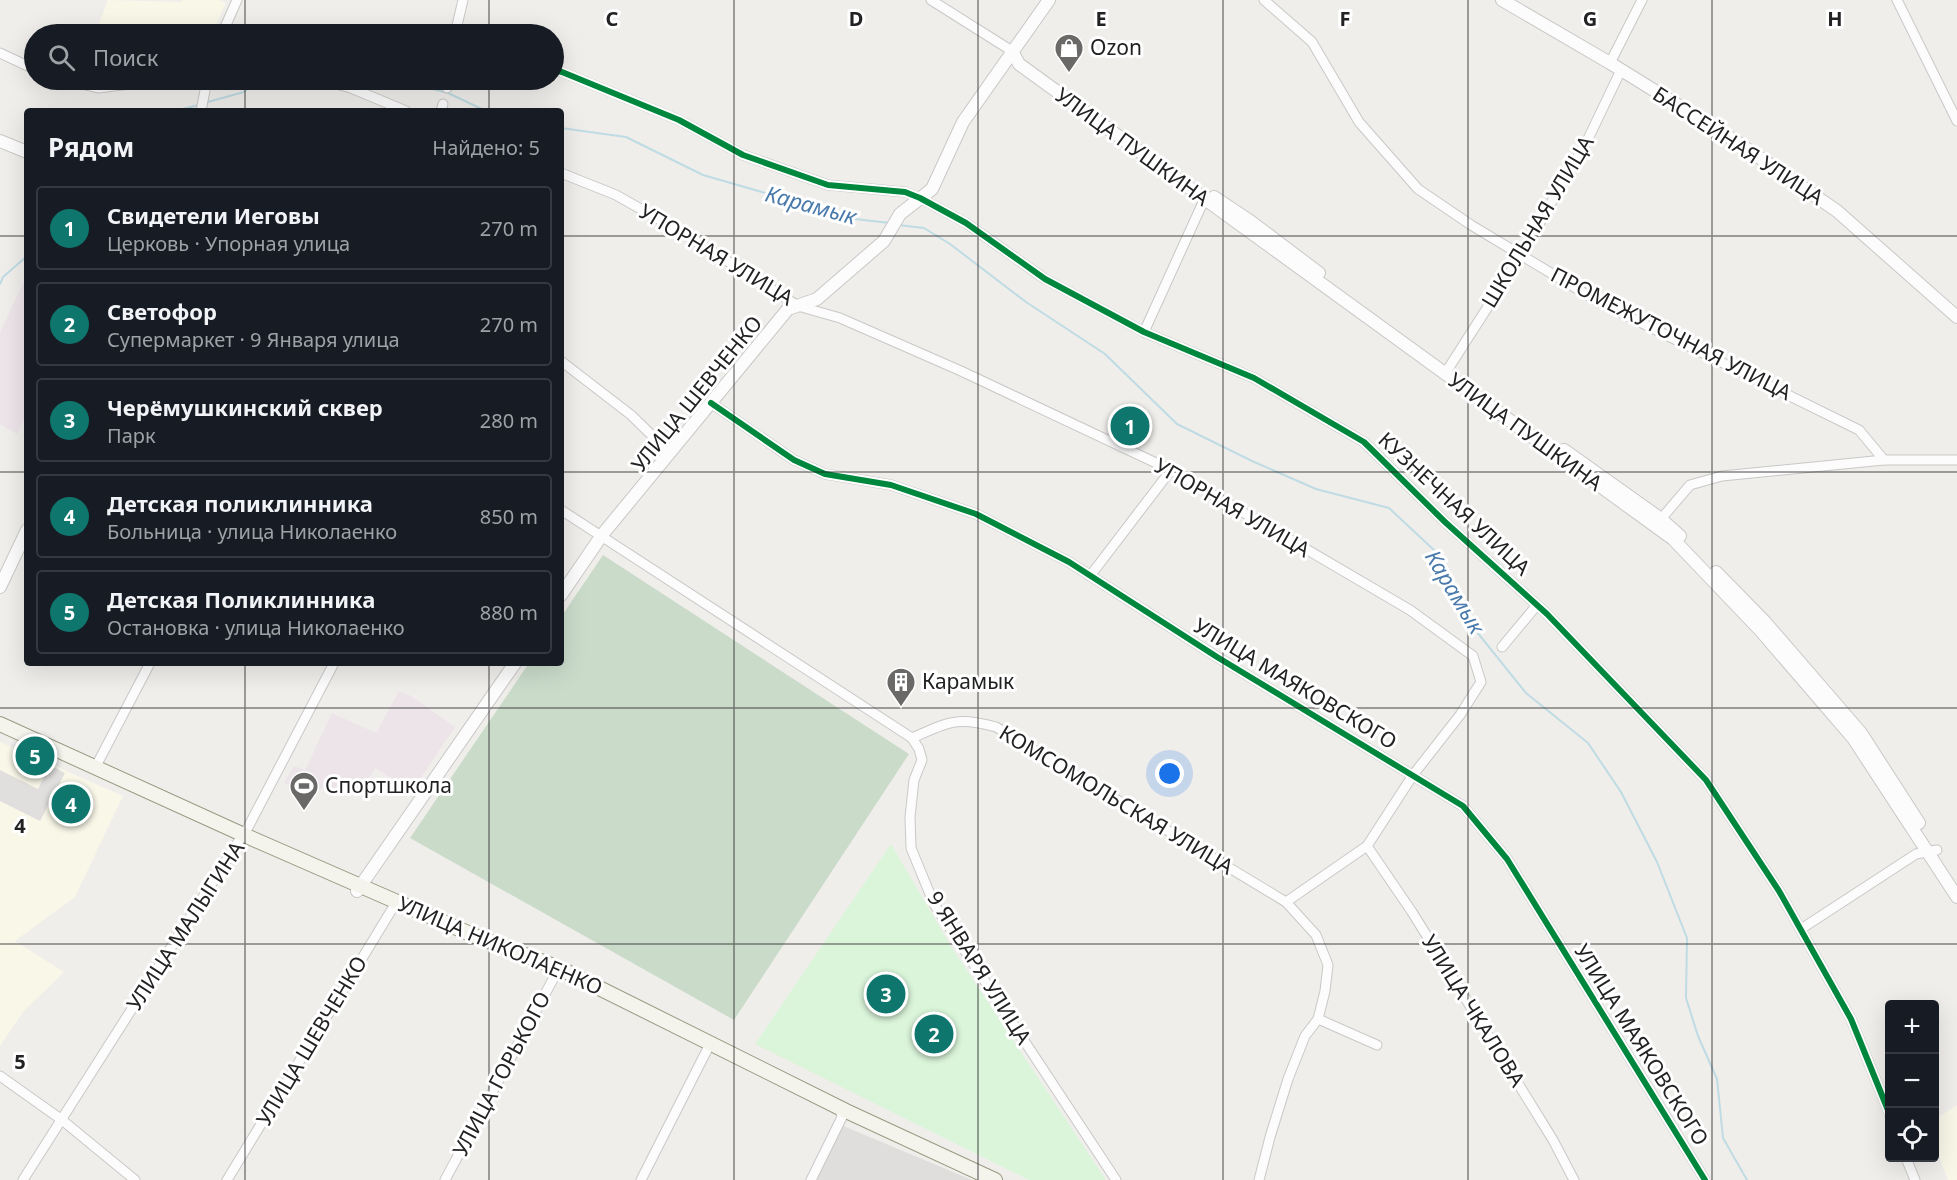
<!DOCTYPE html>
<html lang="ru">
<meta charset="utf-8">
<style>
body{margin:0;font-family:"Noto Sans",sans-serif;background:#242831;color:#f1f3f6}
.controls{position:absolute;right:18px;bottom:18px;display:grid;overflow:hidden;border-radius:6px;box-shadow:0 6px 24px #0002}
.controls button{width:54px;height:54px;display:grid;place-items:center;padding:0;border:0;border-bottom:2px solid #363941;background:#171b24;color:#f1f3f6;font:30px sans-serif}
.you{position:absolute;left:1170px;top:774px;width:21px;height:21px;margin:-15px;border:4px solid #fff;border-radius:50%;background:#1a73e8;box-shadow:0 0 0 9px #1a73e833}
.badge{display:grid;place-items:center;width:39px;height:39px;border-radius:50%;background:#0f766e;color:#fff;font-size:20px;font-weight:700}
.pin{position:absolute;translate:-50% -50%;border:3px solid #fff;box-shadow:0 2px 6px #0006}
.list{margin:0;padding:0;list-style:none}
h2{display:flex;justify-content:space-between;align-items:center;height:78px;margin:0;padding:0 24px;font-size:26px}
h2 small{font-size:20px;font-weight:400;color:#9ea1a6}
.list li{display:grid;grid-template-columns:39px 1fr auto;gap:18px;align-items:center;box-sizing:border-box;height:84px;margin:0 12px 12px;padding:0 12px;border:2px solid #363941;border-radius:6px}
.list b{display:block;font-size:22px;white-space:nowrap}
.list p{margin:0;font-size:20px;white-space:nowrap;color:#9ea1a6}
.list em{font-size:20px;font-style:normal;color:#9ea1a6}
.icon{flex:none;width:33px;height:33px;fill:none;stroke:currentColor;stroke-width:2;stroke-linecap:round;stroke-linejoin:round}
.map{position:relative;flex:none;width:1957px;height:1180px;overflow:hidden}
.search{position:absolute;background:#171b24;box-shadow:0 6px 24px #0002;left:24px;top:24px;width:540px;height:66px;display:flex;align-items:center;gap:15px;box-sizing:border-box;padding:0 21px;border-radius:33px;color:#9ea1a6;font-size:22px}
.panel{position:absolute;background:#171b24;box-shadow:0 6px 24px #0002;left:24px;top:108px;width:540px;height:558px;border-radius:6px}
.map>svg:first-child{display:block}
.residential{fill:#dfdedc}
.industrial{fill:#ede4e9}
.education{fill:#f8f7e8}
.cemetery{fill:#cadbca}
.park{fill:#daf5da}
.parking{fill:#e0dfde}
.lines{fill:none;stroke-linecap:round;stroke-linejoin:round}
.stream{stroke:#bfdbe3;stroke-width:2}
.minor-casing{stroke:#c9c8c7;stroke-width:11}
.tertiary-casing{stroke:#c9c8c7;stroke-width:14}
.secondary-casing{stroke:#999a82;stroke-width:16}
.minor{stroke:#fdfcfc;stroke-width:9}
.tertiary{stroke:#fdfcfc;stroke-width:12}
.secondary{stroke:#f4f4ed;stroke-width:14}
.cycleway-casing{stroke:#fff;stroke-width:10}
.cycleway{stroke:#00873e;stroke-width:6}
.grid{fill:none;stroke:#222;stroke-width:1.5;stroke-opacity:0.55}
.labels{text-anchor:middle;stroke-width:6;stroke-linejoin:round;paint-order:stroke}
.poi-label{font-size:21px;fill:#222;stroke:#fff;text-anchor:start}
.street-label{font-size:21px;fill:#222;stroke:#fff}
.water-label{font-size:22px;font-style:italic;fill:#4a7aab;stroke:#fff}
.grid-label{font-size:20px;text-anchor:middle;font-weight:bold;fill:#222;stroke:#fff;stroke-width:6;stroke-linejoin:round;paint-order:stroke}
</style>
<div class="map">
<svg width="1957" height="1180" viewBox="0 0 1957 1180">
<rect width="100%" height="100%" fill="#f0eeeb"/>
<path class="residential" d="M 841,1125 L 972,1180 L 815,1180 Z"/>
<g class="industrial">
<path d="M 27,275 L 27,411 L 17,434 L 0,424 L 0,332 Z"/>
<path d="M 399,691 L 411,696 L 455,727 L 412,791 L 375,768 L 360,795 L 347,787 L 310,790 L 306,796 L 284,783 L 294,766 L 305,770 L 332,713 L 376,733 Z"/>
</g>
<g class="education">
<path d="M 108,0 L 181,2 L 182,0 L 219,0 L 226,3 L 212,34 L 95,34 Z"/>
<path d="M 0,742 L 123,796 L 75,897 L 15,941 L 64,972 L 23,1012 L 0,1046 Z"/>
<path d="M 1957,1105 L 1957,1180 L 1948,1180 L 1935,1147 L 1935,1119 Z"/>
</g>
<path class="cemetery" d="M 603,555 L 909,754 L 734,1020 L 410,838 L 529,663 L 561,663 L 561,617 Z"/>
<path class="park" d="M 891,844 L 952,948 L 1106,1180 L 1029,1180 L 755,1044 Z"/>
<path class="parking" d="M 50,765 L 65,773 L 40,821 L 0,801 L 0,770 L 38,789 Z"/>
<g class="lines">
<g class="stream">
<path d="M 399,80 L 448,93 L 486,111"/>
<path d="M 204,103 L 244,92 L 258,80"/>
<path d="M 175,111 L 199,105"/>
<path d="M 561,128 L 626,137 L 703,175 L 855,219 L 890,223"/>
<path d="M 898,225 L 924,228 L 950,244 L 1026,302 L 1105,354 L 1177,424 L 1252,461 L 1316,489 L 1389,508 L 1435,551 L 1477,632 L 1526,693 L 1588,743 L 1621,792 L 1657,862 L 1687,938 L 1686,998 L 1698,1036 L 1717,1079 L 1723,1138 L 1747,1180"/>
<path d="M 0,284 L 3,277 L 27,256"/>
</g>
<g class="minor-casing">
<g id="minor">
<path d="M 931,0 L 1012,51"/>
<path d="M 1264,0 L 1312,42 L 1359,122 L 1418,189 L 1471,225 L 1599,302 L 1859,430 L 1884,460"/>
<path d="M 1897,0 L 1957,121"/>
<path d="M 225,29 L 262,34"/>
<path d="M 222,34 L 237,0"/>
<path d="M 455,34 L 463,0"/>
<path d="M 0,53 L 34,69"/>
<path d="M 1610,63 L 1642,0"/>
<path d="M 554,70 L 562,72 L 679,120 L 743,155 L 828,185 L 905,192 L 920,198 L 966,223 L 1045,279 L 1144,332 L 1254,378 L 1364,442 L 1445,522 L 1547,614 L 1706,780 L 1779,891 L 1851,1019 L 1890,1115"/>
<path d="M 65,80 L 98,88 L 162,80"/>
<path d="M 321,80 L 351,88 L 406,111"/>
<path d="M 447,88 L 448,80"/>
<path d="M 201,111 L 207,80"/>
<path d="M 441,111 L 443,104"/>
<path d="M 561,173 L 616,195 L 685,234 L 798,306 L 840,318 L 961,371 L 1171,470 L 1410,610 L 1473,656 L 1481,682 L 1460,715 L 1413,775 L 1367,846 L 1286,902"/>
<path d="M 1144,332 L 1204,200 L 1209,197"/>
<path d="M 561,361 L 631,415 L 670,453"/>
<path d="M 1448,369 L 1521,255 L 1588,139 L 1621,70"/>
<path d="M 711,403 L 794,460 L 825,474 L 891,485 L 976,514 L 1069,562 L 1217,657 L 1463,806 L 1507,859 L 1705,1180"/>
<path d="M 561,510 L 912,738 C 949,722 956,716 996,727 L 1286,902 L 1316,935 L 1328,965 L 1325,991 L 1318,1019 L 1305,1036 L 1288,1079 L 1270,1137 L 1259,1180"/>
<path d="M 1661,519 L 1690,485 L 1722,476 L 1884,460 L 1957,460"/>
<path d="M 1090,576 L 1171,470"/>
<path d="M 1502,647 L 1537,605"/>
<path d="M 912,738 L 919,749 L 922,760 L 914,780 L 910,817 L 911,848 L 934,904 L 1116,1180"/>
<path d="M 96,766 L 150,663"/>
<path d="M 1367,846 L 1412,912 L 1553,1140 L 1574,1180"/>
<path d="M 1801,929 L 1916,854 L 1937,850"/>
<path d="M 1318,1019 L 1377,1045"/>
<path d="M 0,1076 L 62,1120 L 135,1180"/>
<path d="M 1906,1158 L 1915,1180"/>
<path d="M 23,1180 L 240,839 L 244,835 L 334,663"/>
<path d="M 227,1180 L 397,901"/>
<path d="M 445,1180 L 559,968"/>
<path d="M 641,1180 L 710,1044"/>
<path d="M 811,1180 L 842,1117 L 840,1109"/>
</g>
</g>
<g class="tertiary-casing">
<g id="tertiary">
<path d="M 1502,0 L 1610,63 L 1734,140 L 1837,211 L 1957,317"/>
<path d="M 1012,51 L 1019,64 L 1673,539 L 1760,630 L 1853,738 L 1957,897"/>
<path d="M 0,141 L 27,152"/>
<path d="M 1214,197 L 1250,221 L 1319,273"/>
<path d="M 1564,450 L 1661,519 L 1680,536"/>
<path d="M 1716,572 L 1765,622 L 1861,733 L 1919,823"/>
<path d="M 0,587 L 27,530"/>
<path d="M 561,595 L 602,535 L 788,309 L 817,299 L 884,241 L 900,214 L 932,189 L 963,122 L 1049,0"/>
<path d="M 357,891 L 515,663"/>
</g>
</g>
<g class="secondary-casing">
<path id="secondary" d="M 0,724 L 244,835 L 475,936 L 559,968 L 846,1111 L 995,1180"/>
</g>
<use href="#minor" class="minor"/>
<use href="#tertiary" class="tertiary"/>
<use href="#secondary" class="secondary"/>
<g class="cycleway-casing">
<g id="cycleway">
<path d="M 554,70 L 562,72 L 679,120 L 743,155 L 828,185 L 905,192 L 920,198 L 966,223 L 1045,279 L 1144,332 L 1254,378 L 1364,442 L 1445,522 L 1547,614 L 1706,780 L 1779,891 L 1851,1019 L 1890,1115"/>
<path d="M 711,403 L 794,460 L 825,474 L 891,485 L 976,514 L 1069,562 L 1217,657 L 1463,806 L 1507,859 L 1705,1180"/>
</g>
</g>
<use href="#cycleway" class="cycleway"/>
</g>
<path class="grid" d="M 245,0 L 245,34M 489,0 L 489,34M 734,0 L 734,1180M 978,0 L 978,1180M 1223,0 L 1223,1180M 1468,0 L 1468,1180M 1712,0 L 1712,1180M 245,80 L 245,111M 489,80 L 489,111M 0,236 L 27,236M 561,236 L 1957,236M 0,472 L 27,472M 561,472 L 1957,472M 245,663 L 245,1180M 489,663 L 489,1180M 0,708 L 1957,708M 0,944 L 1957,944"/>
<defs>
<g id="shop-pin" transform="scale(1.5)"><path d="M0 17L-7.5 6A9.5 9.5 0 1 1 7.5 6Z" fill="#6a6968" stroke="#fff"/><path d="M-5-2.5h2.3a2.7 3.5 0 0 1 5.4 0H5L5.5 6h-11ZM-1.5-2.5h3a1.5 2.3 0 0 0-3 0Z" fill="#fff"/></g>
<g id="building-pin" transform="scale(1.5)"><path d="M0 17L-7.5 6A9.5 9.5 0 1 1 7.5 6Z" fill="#6a6968" stroke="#fff"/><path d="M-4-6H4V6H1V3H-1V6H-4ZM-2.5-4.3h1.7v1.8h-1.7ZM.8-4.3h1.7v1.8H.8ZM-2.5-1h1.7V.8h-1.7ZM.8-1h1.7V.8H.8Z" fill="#fff"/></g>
<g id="stadium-pin" transform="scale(1.5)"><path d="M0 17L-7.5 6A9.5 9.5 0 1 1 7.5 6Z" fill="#6a6968" stroke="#fff"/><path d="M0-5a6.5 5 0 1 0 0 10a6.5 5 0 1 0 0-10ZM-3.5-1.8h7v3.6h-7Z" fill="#fff"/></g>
</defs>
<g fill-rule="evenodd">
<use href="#shop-pin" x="1069" y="48"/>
<use href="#building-pin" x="901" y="682"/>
<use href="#stadium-pin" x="304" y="786"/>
</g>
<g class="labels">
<g class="poi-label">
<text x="1090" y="55">Ozon</text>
<text x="922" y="689">Карамык</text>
<text x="325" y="793">Спортшкола</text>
</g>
<g class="street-label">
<text transform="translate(1738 146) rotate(33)" y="7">БАССЕЙНАЯ УЛИЦА</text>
<text transform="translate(1132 147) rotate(36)" y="7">УЛИЦА ПУШКИНА</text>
<text transform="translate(1538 222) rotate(-59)" y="7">ШКОЛЬНАЯ УЛИЦА</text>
<text transform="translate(716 255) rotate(31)" y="7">УПОРНАЯ УЛИЦА</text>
<text transform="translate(1671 334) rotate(27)" y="7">ПРОМЕЖУТОЧНАЯ УЛИЦА</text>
<text transform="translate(697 394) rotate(-51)" y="7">УЛИЦА ШЕВЧЕНКО</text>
<text transform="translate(1525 432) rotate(36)" y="7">УЛИЦА ПУШКИНА</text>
<text transform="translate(1454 504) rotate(43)" y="7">КУЗНЕЧНАЯ УЛИЦА</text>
<text transform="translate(1232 508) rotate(30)" y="7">УПОРНАЯ УЛИЦА</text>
<text transform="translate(1295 684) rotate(31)" y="7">УЛИЦА МАЯКОВСКОГО</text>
<text transform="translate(1116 800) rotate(31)" y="7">КОМСОМОЛЬСКАЯ УЛИЦА</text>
<text transform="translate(186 926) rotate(-57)" y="7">УЛИЦА МАЛЫГИНА</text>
<text transform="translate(500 946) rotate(23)" y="7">УЛИЦА НИКОЛАЕНКО</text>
<text transform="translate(979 968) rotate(58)" y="7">9 ЯНВАРЯ УЛИЦА</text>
<text transform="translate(1473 1011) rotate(58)" y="7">УЛИЦА ЧКАЛОВА</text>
<text transform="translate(312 1041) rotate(-59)" y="7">УЛИЦА ШЕВЧЕНКО</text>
<text transform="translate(1641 1045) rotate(58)" y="7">УЛИЦА МАЯКОВСКОГО</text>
<text transform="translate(502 1074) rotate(-62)" y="7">УЛИЦА ГОРЬКОГО</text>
</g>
<g class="water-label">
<text transform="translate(811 205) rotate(15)" y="8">Карамык</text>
<text transform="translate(1455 592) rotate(59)" y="8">Карамык</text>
</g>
</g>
<g class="grid-label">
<text x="612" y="26">C</text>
<text x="856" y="26">D</text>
<text x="1101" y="26">E</text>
<text x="1345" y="26">F</text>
<text x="1590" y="26">G</text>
<text x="1835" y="26">H</text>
<text x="20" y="833">4</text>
<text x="20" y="1069">5</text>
</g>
</svg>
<div class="controls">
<button>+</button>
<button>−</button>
<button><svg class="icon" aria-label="locate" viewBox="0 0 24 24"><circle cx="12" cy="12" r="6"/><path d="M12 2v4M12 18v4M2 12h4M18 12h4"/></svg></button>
</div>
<div class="you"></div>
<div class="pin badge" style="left:1130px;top:426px">1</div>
<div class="pin badge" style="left:934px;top:1034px">2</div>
<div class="pin badge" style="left:886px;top:994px">3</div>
<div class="pin badge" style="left:71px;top:804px">4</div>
<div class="pin badge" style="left:35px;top:756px">5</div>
<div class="search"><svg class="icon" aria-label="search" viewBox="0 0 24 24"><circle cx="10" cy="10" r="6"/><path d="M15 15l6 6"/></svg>Поиск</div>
<section class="panel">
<h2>Рядом<small>Найдено: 5</small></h2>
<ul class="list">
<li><span class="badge">1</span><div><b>Свидетели Иеговы</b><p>Церковь · Упорная улица</p></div><em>270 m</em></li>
<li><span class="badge">2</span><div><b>Светофор</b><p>Супермаркет · 9 Января улица</p></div><em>270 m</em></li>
<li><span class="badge">3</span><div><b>Черёмушкинский сквер</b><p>Парк</p></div><em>280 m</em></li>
<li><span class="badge">4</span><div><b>Детская поликлинника</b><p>Больница · улица Николаенко</p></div><em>850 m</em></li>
<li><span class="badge">5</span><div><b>Детская Поликлинника</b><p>Остановка · улица Николаенко</p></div><em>880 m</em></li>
</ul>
</section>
</div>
